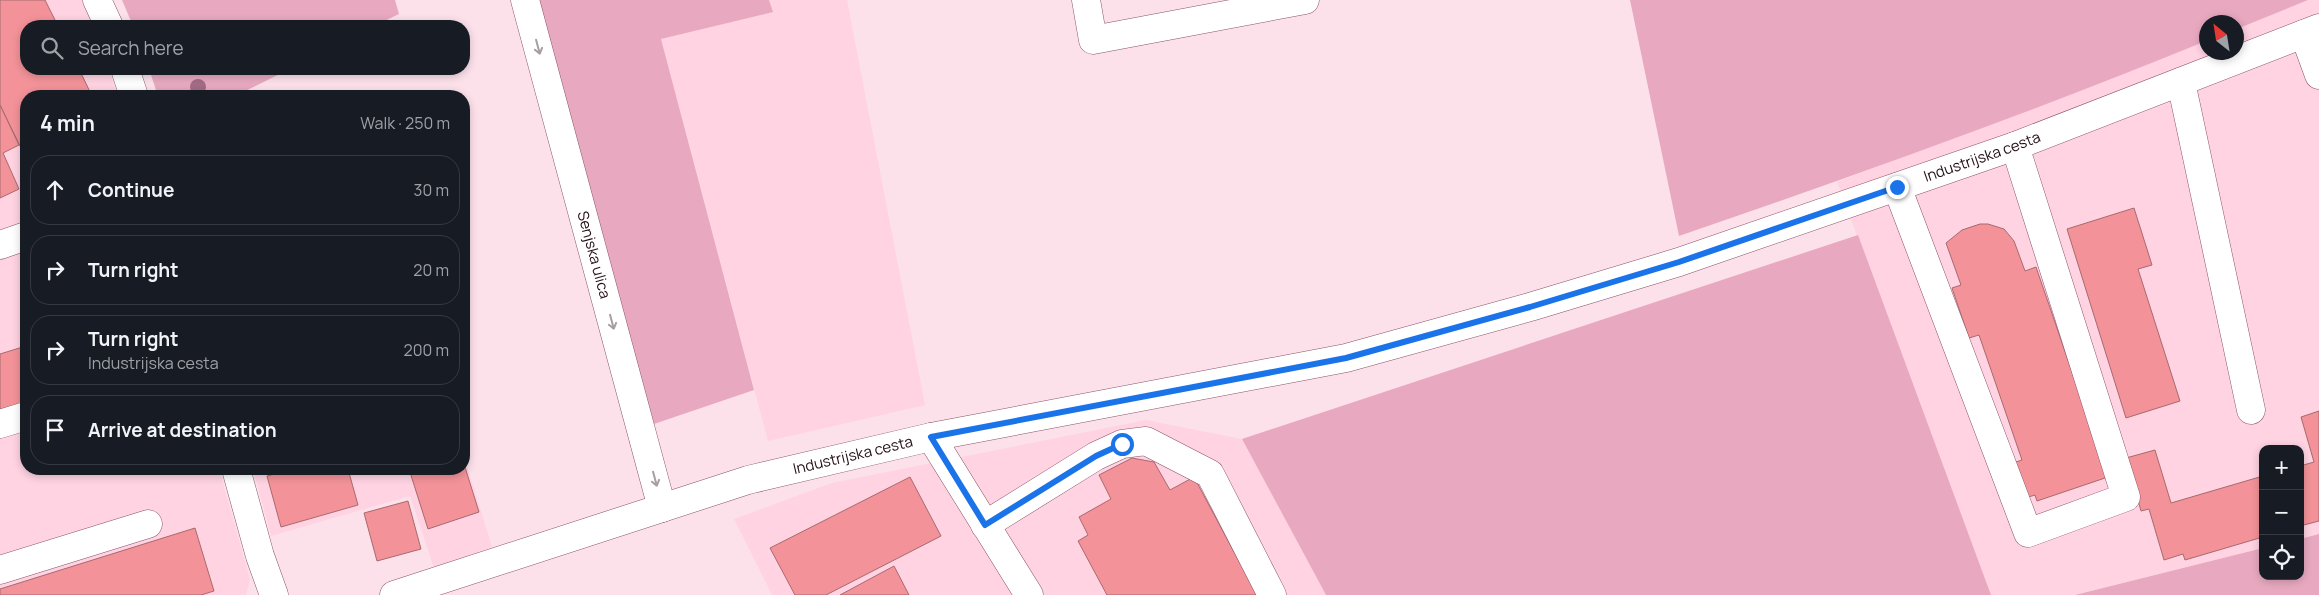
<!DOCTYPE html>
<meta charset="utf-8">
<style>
body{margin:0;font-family:Manrope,sans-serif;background:#242831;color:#f1f3f6}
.controls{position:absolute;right:15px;bottom:15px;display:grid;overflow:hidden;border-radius:10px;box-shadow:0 2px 8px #0003}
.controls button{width:45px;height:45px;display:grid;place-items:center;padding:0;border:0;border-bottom:1px solid #363941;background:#171b24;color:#f1f3f6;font:25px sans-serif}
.compass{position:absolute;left:2199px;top:15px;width:45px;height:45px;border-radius:50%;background:#171b24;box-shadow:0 2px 8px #0003;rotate:330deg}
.stop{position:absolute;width:15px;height:15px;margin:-11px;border:4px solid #1a73e8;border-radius:50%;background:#fff}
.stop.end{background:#1a73e8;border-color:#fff;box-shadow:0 1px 5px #0008}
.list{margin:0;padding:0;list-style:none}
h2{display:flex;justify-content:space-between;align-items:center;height:65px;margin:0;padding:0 20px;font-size:21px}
h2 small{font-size:16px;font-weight:400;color:#9ea1a6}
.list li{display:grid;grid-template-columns:32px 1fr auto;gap:15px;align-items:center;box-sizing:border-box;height:70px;margin:0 10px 10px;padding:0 10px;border:1px solid #363941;border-radius:20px}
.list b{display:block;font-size:19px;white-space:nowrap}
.list p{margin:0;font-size:16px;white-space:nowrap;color:#9ea1a6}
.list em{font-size:16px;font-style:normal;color:#9ea1a6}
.icon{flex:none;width:28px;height:28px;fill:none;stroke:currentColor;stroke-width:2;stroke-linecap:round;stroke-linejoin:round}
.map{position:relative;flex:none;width:2319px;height:595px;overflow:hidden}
.search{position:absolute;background:#171b24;box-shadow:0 2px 8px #0003;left:20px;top:20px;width:450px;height:55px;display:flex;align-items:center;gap:12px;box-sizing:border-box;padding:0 18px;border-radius:20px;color:#9ea1a6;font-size:19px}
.panel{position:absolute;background:#171b24;box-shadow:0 2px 8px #0003;left:20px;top:90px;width:450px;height:385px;border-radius:20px}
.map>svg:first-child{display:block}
.built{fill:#ffd3e2}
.green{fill:#e8a9c0}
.building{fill:#f39299;stroke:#a76a6e}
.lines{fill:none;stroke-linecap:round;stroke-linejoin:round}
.minor-casing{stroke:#8a5368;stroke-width:29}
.minor{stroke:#fff;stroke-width:28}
.tree{fill:#a46c86}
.oneway{stroke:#a79ea2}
.route{stroke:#1a73e8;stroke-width:6}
.labels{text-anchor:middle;stroke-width:5;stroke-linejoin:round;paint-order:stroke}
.street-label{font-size:15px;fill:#220d16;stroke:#fff}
</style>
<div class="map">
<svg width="2319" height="595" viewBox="0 0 2319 595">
<rect width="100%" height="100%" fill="#fce1ea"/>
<g class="built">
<path d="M 0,0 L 82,0 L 93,26 L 26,26 L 26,69 L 109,69 L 117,96 L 26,96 L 26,469 L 219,469 L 250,579 L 246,595 L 0,595 Z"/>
<path d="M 769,0 L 847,0 L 925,405 L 768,441 L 661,39 L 772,12 Z"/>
<path d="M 2308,0 L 2319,0 L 2319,534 L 2300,539 L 2300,449 L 2263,449 L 2263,548 L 2075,595 L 1991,595 L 1837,182 L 2206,41 L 2206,52 L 2236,52 L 2237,29 Z"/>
<path d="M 1146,420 L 1242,439 L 1326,595 L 772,595 L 734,519 L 832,483 Z"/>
<path d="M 464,456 L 492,547 L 434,568 L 410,496 L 271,536 L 253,469 L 464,469 Z"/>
</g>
<g class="green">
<path d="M 122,0 L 395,0 L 399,14 L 374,26 L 133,26 Z"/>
<path d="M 534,0 L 769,0 L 773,12 L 661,39 L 754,390 L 654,424 Z"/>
<path d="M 1630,0 L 2308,0 L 2237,29 L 2236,22 L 2206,22 L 2206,41 C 2033,112 1857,175 1679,236 Z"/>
<path d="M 149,69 L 290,69 L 235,96 L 158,96 Z"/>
<path d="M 1858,235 L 1991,595 L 1326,595 L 1242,439 Z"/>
<path d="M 2319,534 L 2319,595 L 2075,595 L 2263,548 L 2263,576 L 2300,576 L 2300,539 Z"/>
</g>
<g class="building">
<path d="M 0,0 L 45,0 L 58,26 L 26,26 L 26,69 L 79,69 L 92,96 L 26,96 L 26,153 L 24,154 L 0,105 Z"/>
<path d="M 0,105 L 19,145 L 3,153 L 19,189 L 0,198 Z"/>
<path d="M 2134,208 L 2152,265 L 2138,269 L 2180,401 L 2126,418 L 2067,229 Z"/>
<path d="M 1980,224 L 1988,224 L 2004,229 L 2014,241 L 2025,271 L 2036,267 L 2108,477 L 2037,501 L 2035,495 L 2022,499 L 2010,464 L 2022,460 L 1979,335 L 1969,338 L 1952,288 L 1961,285 L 1946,243 L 1962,230 Z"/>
<path d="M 26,346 L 26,402 L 0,410 L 0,354 Z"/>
<path d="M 2319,411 L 2319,521 L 2300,526 L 2300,466 L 2314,462 L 2301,417 Z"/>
<path d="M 2155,450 L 2171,503 L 2263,476 L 2263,537 L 2185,560 L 2183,554 L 2164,560 L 2149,509 L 2141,511 L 2126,458 Z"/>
<path d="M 1132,458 L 1154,462 L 1170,490 L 1194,477 L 1257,595 L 1107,595 L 1078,541 L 1088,535 L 1079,517 L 1111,499 L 1099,475 Z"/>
<path d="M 464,464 L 479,512 L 428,529 L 409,469 L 464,469 Z"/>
<path d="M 293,469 L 348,469 L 358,505 L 281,527 L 267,476 Z"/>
<path d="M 910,477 L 941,536 L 826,595 L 795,595 L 770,548 Z"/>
<path d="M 408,501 L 421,549 L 377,561 L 364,513 Z"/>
<path d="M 195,528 L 214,591 L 201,595 L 0,595 L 0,589 Z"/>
<path d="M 894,566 L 909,595 L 840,595 Z"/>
</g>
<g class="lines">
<g class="minor-casing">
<g id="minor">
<path d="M 97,0 L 109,26"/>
<path id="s1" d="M 525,0 L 662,508"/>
<path d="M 1086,0 L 1093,40 L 1305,0"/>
<path d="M 2304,34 L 2319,75"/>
<path d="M 125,69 L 134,96"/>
<path d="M 2181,82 L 2251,410"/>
<path d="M 1897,187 L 2028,533 L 2126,497 L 2015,146"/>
<path d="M 0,245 L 26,236"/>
<path d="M 0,424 L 26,416"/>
<path d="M 931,437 L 1029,595"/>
<path d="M 236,469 L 260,556 L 274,595"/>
<path d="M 985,525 L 1096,456 L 1122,444 L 1146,441 L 1210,474 L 1272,595"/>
<path d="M 0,570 L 148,524"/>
<path id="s2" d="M 394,595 L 748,480 L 931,437 L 1346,358 L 1530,307 L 1679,262 L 2015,146 L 2319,28"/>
</g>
</g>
<use href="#minor" class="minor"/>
</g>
<circle class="tree" cx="198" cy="87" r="8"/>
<defs><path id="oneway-shaft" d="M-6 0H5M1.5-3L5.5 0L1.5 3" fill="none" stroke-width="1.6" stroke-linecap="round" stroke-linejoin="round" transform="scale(1.25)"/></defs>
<g class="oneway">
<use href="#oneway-shaft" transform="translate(538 47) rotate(75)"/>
<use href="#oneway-shaft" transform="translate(612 322) rotate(75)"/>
<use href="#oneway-shaft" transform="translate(655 479) rotate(75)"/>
</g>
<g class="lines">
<path class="route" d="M 1122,444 L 1096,456 L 985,525 L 931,437 L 1346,358 L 1530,307 L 1679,262 L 1897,187"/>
</g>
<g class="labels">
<g class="street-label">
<text dy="5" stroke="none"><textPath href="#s2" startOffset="1650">Industrijska cesta</textPath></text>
<text dy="5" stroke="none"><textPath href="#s1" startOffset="264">Senjska ulica</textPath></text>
<text dy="5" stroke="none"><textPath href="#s2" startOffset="480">Industrijska cesta</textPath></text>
</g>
</g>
</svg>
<div class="controls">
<button>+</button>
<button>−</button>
<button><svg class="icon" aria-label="locate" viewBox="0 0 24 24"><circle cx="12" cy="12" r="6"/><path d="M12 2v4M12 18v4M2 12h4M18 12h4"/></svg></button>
</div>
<svg class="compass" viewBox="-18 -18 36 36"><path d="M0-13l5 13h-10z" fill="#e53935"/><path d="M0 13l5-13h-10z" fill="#9ea1a6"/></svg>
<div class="stop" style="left:1122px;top:444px"></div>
<div class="stop end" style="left:1897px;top:187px"></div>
<div class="search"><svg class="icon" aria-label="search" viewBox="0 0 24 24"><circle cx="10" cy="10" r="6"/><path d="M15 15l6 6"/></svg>Search here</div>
<section class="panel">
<h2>4 min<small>Walk · 250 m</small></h2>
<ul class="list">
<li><svg class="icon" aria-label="ahead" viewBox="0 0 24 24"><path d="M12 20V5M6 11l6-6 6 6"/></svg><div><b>Continue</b></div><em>30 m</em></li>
<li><svg class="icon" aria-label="right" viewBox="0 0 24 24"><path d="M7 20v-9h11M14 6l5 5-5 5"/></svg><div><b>Turn right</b></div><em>20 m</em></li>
<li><svg class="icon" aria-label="right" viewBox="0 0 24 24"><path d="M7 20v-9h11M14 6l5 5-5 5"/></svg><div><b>Turn right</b><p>Industrijska cesta</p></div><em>200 m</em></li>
<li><svg class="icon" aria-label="arrive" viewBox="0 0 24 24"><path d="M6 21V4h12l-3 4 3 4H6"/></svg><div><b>Arrive at destination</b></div></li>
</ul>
</section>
</div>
